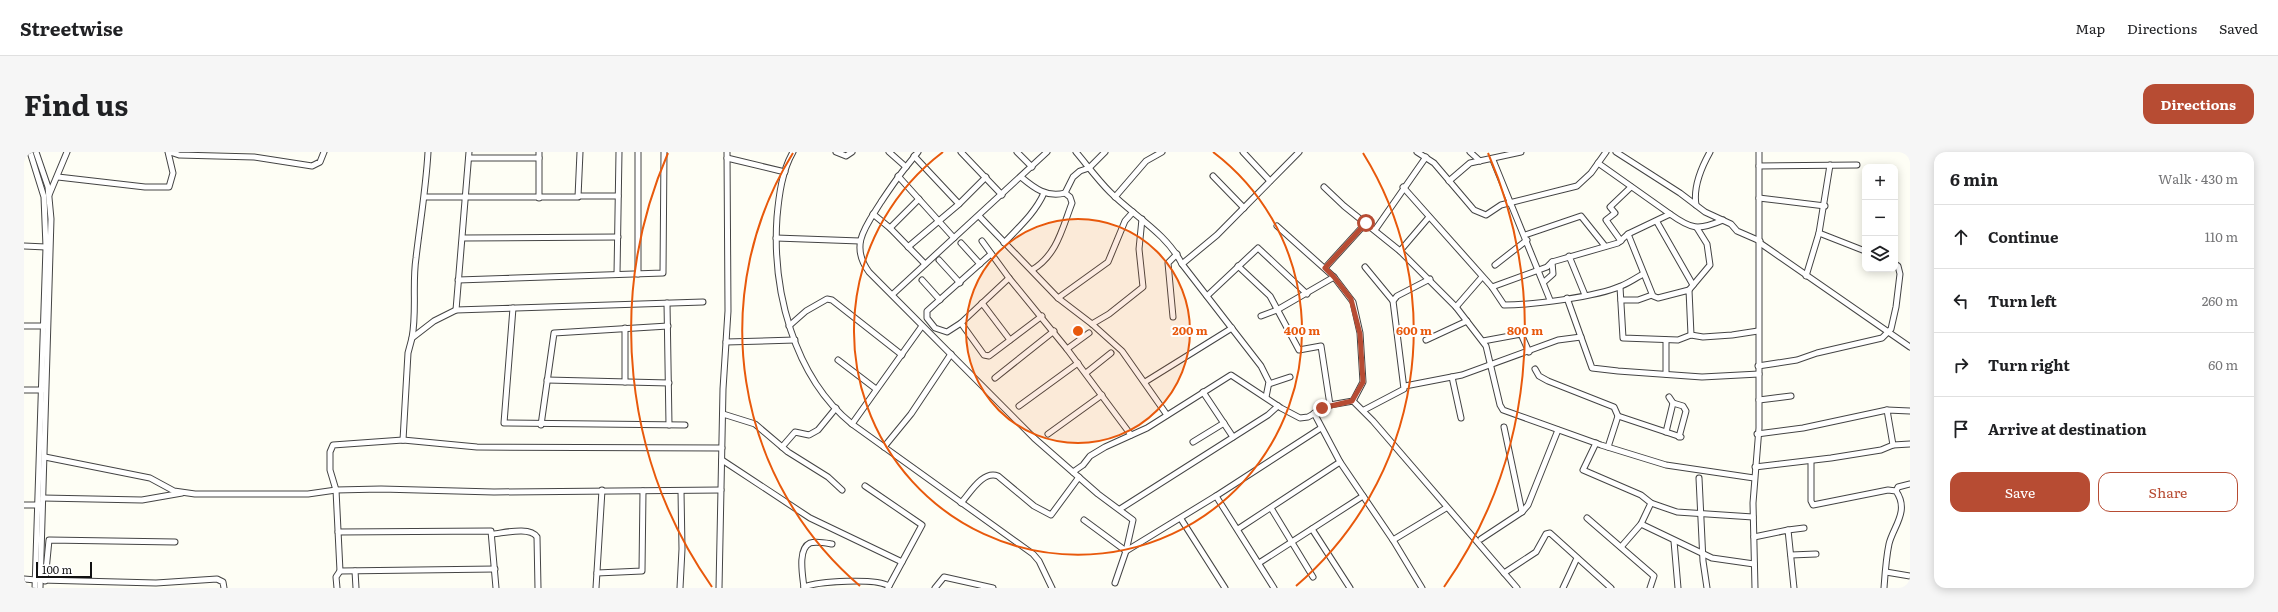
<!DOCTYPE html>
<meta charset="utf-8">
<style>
body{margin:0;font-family:Literata,serif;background:#f6f6f6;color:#202124}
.controls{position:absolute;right:12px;top:12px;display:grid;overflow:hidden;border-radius:8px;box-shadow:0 2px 10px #0003}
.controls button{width:36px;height:36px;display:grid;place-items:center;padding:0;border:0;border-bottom:1px solid #e0e0e0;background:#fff;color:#202124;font:20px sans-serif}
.scale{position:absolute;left:12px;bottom:10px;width:56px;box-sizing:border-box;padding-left:4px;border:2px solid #111;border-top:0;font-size:11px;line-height:14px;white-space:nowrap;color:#111;-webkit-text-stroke:3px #fff;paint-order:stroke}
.stop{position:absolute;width:12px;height:12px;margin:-9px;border:3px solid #b74c33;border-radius:50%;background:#fff}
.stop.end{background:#b74c33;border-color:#fff;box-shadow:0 1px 4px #0008}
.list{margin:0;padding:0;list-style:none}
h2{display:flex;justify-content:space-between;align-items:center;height:52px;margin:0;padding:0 16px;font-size:17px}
h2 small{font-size:13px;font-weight:400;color:#757577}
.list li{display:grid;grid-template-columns:26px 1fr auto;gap:12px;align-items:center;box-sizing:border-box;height:64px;padding:0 16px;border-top:1px solid #e0e0e0}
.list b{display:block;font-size:15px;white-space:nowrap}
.list em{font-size:13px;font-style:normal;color:#757577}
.actions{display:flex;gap:8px;padding:12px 16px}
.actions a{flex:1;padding:9px 0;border:1px solid #b74c33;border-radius:12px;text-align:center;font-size:14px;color:#b74c33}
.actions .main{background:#b74c33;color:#fff}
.icon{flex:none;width:22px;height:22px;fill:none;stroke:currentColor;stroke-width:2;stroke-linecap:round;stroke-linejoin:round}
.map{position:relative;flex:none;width:1886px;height:436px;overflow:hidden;border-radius:12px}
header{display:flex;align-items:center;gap:24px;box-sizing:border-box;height:56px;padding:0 20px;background:#fff;border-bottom:1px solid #e0e0e0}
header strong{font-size:19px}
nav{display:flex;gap:22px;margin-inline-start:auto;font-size:14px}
.intro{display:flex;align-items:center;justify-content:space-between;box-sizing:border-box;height:96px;padding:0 24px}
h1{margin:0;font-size:28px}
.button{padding:10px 18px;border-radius:12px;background:#b74c33;color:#fff;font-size:14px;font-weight:700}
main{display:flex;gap:24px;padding:0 24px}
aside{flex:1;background:#fff;border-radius:12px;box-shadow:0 2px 10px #0003}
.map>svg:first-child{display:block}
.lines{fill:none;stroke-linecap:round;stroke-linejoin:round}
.minor-casing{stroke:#444;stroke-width:7}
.minor{stroke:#fff;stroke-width:5}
.route{stroke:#b74c33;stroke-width:5}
.ring{fill:none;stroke:#e8590c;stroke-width:2}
.centre{fill:#e8590c;stroke:#fff;stroke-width:2}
.ring-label{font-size:12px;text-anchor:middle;font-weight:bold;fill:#e8590c;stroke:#fff;stroke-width:4;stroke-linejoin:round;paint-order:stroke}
</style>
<header>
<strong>Streetwise</strong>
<nav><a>Map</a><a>Directions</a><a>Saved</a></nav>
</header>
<div class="intro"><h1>Find us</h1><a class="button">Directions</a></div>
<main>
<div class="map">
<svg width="1886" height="436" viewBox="0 0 1886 436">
<rect width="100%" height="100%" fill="#fefef5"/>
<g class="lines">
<g class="minor-casing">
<g id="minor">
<path d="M 6,0 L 20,45 L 22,95 L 11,436"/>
<path d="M 12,0 L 24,35 L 27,67 L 16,436"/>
<path d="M 146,0 L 155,3 L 230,5 L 288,14 L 296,10 L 300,0"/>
<path d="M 769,0 C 758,19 755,43 753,65 C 748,137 769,224 828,272 L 1009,402 L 1015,409 L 1028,436"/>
<path d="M 812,0 L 822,4 L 828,0"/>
<path d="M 865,0 L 882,15 L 894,0"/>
<path d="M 937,0 L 978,43"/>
<path d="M 993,0 L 1008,15"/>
<path d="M 1052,0 C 1063,13 1074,28 1086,40 C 1110,64 1142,81 1158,112 L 1237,214 L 1245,230 L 1242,245"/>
<path d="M 1219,0 L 1246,29"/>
<path d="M 1393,0 L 1410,11 L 1450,58 L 1462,63 L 1477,53 L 1553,34 L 1567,21 L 1582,0"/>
<path d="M 1446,0 L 1456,9"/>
<path d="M 1592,0 L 1656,41 L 1681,60 L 1707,72 L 1713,79 L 1736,89"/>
<path d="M 890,4 L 935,52"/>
<path d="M 445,6 L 515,6"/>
<path d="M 703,6 L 761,20"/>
<path d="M 1469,8 L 1526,148"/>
<path d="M 1574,11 L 1646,62"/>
<path d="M 1735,14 L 1833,13"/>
<path d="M 882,15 C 873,26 865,38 857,50 C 842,74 825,93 845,120 L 1010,286 L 1074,342 L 1109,368 L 1102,399 L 1091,431"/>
<path d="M 874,24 L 930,86"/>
<path d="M 1189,24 L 1220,56"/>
<path d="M 34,25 L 121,35 L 145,35 L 149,21 L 144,0"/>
<path d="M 997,25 C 1010,36 1023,46 1041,41"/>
<path d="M 1425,29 L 1446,11 L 1497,0"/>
<path d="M 1300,35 L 1320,54 L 1376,99 L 1432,155 L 1462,194 L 1476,253 L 1479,258 L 1577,293 L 1642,313 L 1730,326"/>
<path d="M 1379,35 L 1468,135 L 1480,153 C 1508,153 1572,145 1597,134 C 1605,131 1612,126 1619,122"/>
<path d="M 25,43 L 43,0"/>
<path d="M 555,44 L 594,44"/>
<path d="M 401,45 L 554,45 L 556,0"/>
<path d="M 1091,45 L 1122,9 L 1138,0"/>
<path d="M 515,46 L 515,0"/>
<path d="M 1735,46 L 1801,54"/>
<path d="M 1672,53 C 1669,35 1677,16 1686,0"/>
<path d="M 849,62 L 866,76 L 901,112"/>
<path d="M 955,64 L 1034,146 L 1068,172 L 1098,199 L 1143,263"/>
<path d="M 1633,70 L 1669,133"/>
<path d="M 1253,74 L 1310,125 L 1329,150 L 1336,181 L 1339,230 L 1329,249"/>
<path d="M 866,76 L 895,47"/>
<path d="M 1351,78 L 1402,5"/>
<path d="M 1795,81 L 1841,99"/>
<path d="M 1604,82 L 1629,144 L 1634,146 L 1665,138 L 1667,183"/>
<path d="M 1501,83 L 1557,64 L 1581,94"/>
<path d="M 439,86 L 594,85"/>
<path d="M 752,86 L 836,89"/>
<path d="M 958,89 L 985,126 L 1043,197 L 1107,283"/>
<path d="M 1597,89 L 1582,68 L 1591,61 L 1586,55 L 1607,35"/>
<path d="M 937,91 L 956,112"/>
<path d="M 980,91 C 995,75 1011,61 1020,41"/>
<path d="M 1736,91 L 1886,195"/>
<path d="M 0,94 L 22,95"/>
<path d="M 884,95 L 935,52 L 962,25"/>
<path d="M 1376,99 L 1405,65"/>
<path d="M 967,102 L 903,159 L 903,166 L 911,176 L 923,180 L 937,171 L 985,126"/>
<path d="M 1545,104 L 1561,143"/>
<path d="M 915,108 L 936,131"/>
<path d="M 1158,112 L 1193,83 L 1275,0"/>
<path d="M 1471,113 L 1503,88"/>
<path d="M 1214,114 L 1246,144 L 1275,198 L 1297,194 L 1306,253"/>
<path d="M 1341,115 L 1369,149"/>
<path d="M 1301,116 L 1342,71"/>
<path d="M 1008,118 C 1033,103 1038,77 1048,51 L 1046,45 L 1041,41 L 1049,25 L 1056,19 L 1065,16 L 1081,0"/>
<path d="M 593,122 L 595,0"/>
<path d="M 614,122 L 614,0"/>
<path d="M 1782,124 L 1795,81 L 1806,13"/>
<path d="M 434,128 L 639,121 L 640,0"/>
<path d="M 898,128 L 916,148"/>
<path d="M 1520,130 L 1529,122 L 1528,110 L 1594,91 L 1604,82 L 1646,62 C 1667,77 1674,79 1699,68"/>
<path d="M 1468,135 L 1523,115 L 1528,110"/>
<path d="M 1596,135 L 1599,186 L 1654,188 L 1667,183 L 1679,185 L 1708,183 L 1734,179"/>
<path d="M 1665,138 L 1686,113 L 1683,92 L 1673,76"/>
<path d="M 869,142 L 1023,0"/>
<path d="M 1183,144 L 1234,96 L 1283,142"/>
<path d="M 1034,146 L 1084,110 L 1101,69 L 1109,60"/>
<path d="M 1543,146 L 1568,216 L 1594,219 L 1678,225 L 1735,222"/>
<path d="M 1597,148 L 1614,148 L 1628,143"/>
<path d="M 643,151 L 645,273"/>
<path d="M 958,151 L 986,188"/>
<path d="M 1432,155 L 1458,125"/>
<path d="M 489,156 L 480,271 L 661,273"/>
<path d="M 432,158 L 445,0"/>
<path d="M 1237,164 L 1253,158 L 1310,125"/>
<path d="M 1149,165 L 1144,111 L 1153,102"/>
<path d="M 937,171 L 960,203 L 965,204 L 1018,164"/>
<path d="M 1068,172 L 1085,162 L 1119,135 L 1115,97 L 1118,67"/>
<path d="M 0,174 L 20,174"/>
<path d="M 765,174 L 782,159 L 803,147 L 808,148 L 878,203"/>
<path d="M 601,176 L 601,230"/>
<path d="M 388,186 C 393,159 388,133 392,106 C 396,71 402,36 404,0"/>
<path d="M 1402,188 L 1443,169"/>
<path d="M 1642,188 L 1642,222"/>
<path d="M 1459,189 L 1497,182 L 1505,200"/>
<path d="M 702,190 L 771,188"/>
<path d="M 1043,197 L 1065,181"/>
<path d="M 814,208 L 852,237"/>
<path d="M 1734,214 L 1773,208 L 1793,201 L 1858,186 L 1867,177 L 1872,155 L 1876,122 L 1874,114 L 1871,112"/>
<path d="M 1511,217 L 1515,224 L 1524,229 L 1590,255 L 1594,264 L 1584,295"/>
<path d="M 1062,221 L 1087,201"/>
<path d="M 1428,225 L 1437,266"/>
<path d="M 971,226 L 1030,179"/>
<path d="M 523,228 L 645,231"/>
<path d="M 1121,230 L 1208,176"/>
<path d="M 1245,232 L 1266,225"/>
<path d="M 1381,234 L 1438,223 L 1534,188 L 1557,185"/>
<path d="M 0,238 L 18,238"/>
<path d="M 1179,240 L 1209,285"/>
<path d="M 1735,248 L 1767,244"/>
<path d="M 1649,251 L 1659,254 L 1662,259 L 1655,285"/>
<path d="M 995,254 L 1054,211"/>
<path d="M 1340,258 L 1380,237 L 1369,149 L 1373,144 L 1406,127"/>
<path d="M 1863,258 L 1869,293"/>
<path d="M 1290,261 L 1316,310 L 1369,388 L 1398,436"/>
<path d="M 699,262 L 731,272 L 764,300 L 804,325 L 818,338"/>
<path d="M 1594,264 L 1657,285"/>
<path d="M 828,272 L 898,174"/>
<path d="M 517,273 L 530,181 L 644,174"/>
<path d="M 1480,275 L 1498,360"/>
<path d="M 1642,280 L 1649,251 L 1645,245"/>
<path d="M 1024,282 L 1078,243"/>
<path d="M 1733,282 L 1779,276 L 1863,258 L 1886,259"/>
<path d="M 379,288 L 384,201 L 388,186 L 410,169 L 432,158 L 679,150"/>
<path d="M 1169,290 L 1200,271"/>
<path d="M 1572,291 L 1559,318 L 1617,343 L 1627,351 L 1617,372 L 1597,395"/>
<path d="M 758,295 L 771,280 L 785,283 L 794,278 L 812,256"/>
<path d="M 860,295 L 887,262 L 927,202"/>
<path d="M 21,305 L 126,326 L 150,339 L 171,342 L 284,342 L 312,338 L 357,337 L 470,340 L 697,338"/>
<path d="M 698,308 L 786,366 L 878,410"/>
<path d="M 1787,309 L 1787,349 L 1789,353 L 1864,338 L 1872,339 C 1886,359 1869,375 1865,392 C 1862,406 1861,422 1860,436"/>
<path d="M 1731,315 L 1807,306 L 1857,298 L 1869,293 L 1886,292"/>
<path d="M 1049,320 L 1059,313 L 1066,304 L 1081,295 L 1123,276 L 1207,223 L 1257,256 L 1276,266 L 1284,265 L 1306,253 L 1329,249 L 1349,269 L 1493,436"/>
<path d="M 1675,326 L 1679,409 L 1683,436"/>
<path d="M 841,334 L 898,373 L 864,436"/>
<path d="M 1872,339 L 1874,335 L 1886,332"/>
<path d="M 1192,344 L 1250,436"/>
<path d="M 19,346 L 118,348 L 158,341"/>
<path d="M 937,351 C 946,341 959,318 974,324 L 1010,354 L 1027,363 L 1055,325"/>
<path d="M 1627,351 L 1653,360 L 1729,365"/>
<path d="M 0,353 L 17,353"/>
<path d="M 1247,356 L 1289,425"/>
<path d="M 1096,357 L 1244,263 L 1254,254"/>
<path d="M 1563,366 L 1630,424 L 1626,436"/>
<path d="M 1157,367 L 1201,436"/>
<path d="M 1060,368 L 1102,399 L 1192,344 L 1297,276"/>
<path d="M 1617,372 L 1688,406 L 1730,412"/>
<path d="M 1214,377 L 1316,310"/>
<path d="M 1288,377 L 1326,436"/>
<path d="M 1764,378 L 1780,376"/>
<path d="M 314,380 L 467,379 L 472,436"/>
<path d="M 469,382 C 480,381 506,374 513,385 L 514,436"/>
<path d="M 1730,385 L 1764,378 L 1770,436"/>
<path d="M 1457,387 L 1498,360 L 1504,353 L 1534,278"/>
<path d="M 1369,388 L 1422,356"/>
<path d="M 1650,389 L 1654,436"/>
<path d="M 1767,403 L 1792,402"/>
<path d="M 1235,411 L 1339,344"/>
<path d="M 316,419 L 471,417"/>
<path d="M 331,419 L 332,436"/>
<path d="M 1862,420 L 1886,424"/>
<path d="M 573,421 L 618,419 L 619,339"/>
<path d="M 1480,421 L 1512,400 L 1522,382 L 1526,381 L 1587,436"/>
<path d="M 0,427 L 12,428"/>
<path d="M 17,428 L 132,431 L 193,427 L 199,430 L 200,436"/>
<path d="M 21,429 L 25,388 L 151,390"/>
<path d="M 780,435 C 795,429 852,426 865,434"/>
<path d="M 313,436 L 312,425 L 316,419 L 312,338 L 306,318 L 306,300 L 309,293 L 379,288 L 453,295 L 698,296"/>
<path d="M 572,436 L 578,338"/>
<path d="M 656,436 L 658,397 L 657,339"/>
<path d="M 695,436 L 699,237 L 704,159 L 703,0"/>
<path d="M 780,436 C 779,425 773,397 786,391 C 792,389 802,391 808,392"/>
<path d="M 911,436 L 920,425 L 969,436"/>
<path d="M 1539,436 L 1553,406"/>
<path d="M 1731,436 L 1729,351 L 1735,276 L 1735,0"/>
</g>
</g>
<use href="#minor" class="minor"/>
</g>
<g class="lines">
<path class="route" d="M 1298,256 L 1328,249 L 1339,230 L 1336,182 L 1327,147 L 1310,125 L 1301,116 L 1342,71"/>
</g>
<circle cx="1054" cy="179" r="112" fill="#e8590c" fill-opacity=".12"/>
<g class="ring">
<circle cx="1054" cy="179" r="112"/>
<path d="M1189 0A224 224 0 1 1 919 0"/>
<path d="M836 434A336 336 0 0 1 769 1M1339 1A336 336 0 0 1 1272 434"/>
<path d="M688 435A447 447 0 0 1 644 1M1464 1A447 447 0 0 1 1420 435"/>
</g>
<circle cx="1054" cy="179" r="6" class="centre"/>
<g class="ring-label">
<text x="1166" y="183">200 m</text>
<text x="1278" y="183">400 m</text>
<text x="1390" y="183">600 m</text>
<text x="1501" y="183">800 m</text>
</g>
</svg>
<div class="controls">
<button>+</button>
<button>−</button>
<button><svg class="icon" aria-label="layers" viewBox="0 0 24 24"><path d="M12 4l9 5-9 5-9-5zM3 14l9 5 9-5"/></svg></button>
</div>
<div class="scale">100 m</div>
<div class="stop" style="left:1342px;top:71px"></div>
<div class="stop end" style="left:1298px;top:256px"></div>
</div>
<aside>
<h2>6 min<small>Walk · 430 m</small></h2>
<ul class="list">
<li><svg class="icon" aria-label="ahead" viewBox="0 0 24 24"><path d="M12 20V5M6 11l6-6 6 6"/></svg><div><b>Continue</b></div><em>110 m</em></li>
<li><svg class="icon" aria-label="left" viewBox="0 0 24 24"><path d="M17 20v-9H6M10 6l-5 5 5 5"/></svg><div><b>Turn left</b></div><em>260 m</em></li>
<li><svg class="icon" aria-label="right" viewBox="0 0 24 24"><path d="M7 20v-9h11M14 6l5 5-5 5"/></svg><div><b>Turn right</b></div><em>60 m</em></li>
<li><svg class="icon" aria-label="arrive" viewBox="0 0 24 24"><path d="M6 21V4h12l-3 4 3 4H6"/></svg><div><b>Arrive at destination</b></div></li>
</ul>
<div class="actions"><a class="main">Save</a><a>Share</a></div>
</aside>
</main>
